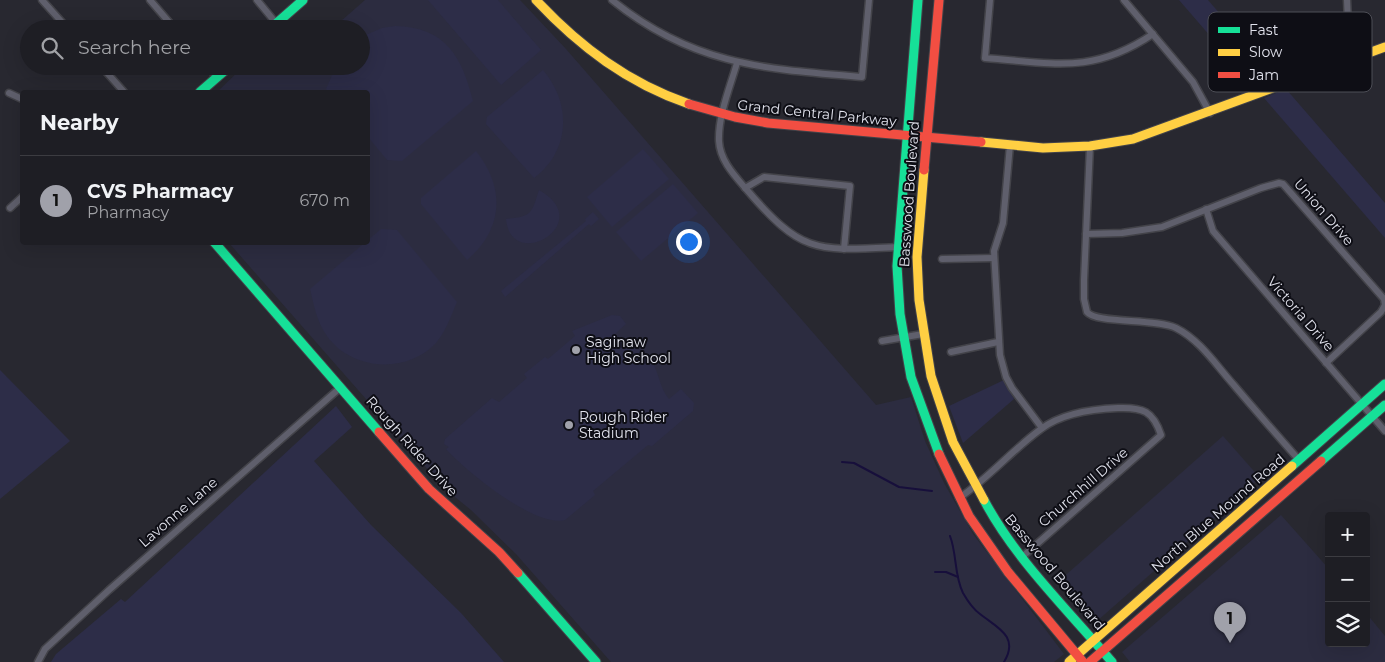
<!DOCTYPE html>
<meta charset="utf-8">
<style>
body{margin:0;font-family:Montserrat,sans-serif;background:#2b2b31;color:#f1f3f6}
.controls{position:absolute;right:15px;bottom:15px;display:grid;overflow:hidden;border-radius:5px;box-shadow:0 5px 20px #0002}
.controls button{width:45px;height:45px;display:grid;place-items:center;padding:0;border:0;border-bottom:1px solid #3c3c41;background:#1e1e24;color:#f1f3f6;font:25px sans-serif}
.you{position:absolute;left:688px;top:241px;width:18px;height:18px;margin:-12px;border:4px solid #fff;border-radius:50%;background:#1a73e8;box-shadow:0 0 0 8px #1a73e833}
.badge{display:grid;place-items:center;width:32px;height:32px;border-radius:50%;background:#a0a1aa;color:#111;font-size:16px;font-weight:700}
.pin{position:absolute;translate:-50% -41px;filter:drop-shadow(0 1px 2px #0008)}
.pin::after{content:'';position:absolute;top:26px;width:18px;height:15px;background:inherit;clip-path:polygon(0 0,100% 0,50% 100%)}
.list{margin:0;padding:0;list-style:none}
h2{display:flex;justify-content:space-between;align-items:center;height:65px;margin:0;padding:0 20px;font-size:21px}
h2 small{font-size:16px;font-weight:400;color:#a1a2a6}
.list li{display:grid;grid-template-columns:32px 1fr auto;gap:15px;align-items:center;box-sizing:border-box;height:90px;padding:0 20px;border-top:1px solid #3c3c41}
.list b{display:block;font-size:19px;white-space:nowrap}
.list p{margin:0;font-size:16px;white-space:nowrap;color:#a1a2a6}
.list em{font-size:16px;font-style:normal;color:#a1a2a6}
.icon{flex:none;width:28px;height:28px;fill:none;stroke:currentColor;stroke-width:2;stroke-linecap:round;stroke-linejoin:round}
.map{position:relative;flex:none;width:1385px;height:662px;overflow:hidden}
.search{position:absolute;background:#1e1e24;box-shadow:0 5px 20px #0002;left:20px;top:20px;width:350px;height:55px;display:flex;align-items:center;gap:12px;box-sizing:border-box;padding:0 18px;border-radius:28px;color:#a1a2a6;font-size:19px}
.panel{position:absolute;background:#1e1e24;box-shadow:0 5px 20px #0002;left:20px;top:90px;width:350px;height:155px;border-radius:5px}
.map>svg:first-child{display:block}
.built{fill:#2c2c40}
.green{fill:#2d2d48}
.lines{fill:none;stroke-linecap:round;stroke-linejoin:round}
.stream{stroke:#170f3b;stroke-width:2}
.street-casing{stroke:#434349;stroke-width:9}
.fast-casing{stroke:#434349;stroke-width:11}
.slow-casing{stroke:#434349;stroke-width:11}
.jam-casing{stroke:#434349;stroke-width:11}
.street{stroke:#5f5f6c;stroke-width:6}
.fast{stroke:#16e098;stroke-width:9}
.slow{stroke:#ffcf43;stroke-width:9}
.jam{stroke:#f24e42;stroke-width:9}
.poi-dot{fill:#a0a1aa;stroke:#0e0e15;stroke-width:2}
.labels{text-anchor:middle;stroke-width:4;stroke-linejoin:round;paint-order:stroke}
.street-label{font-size:14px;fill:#e1e2ec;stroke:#0e0e15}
.poi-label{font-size:14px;fill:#e1e2ec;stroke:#0e0e15;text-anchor:start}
.key{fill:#0e0e15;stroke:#4d4e56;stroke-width:1}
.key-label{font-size:14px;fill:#e1e2ec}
</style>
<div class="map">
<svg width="1385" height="662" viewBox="0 0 1385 662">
<rect width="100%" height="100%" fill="#282830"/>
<g class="built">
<path d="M 365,0 L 520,0 L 566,49 L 876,405 L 911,397 L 925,441 L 944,483 L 973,534 L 1064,654 L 1054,662 L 611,662 L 516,554 L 471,510 L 445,489 L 229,243 L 368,242 L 368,92 L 217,92 L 244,66 L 361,66 L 361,29 L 332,29 Z"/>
<path d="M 1223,436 L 1260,478 L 1097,621 L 1059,581 Z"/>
<path d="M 1281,515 L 1329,569 L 1329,643 L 1366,643 L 1366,613 L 1385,636 L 1385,662 L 1130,662 L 1122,652 Z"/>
</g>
<g class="green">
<path d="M 428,0 L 498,0 L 541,50 L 501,85 Z"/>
<path d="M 1179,0 L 1208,0 L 1278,81 L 1256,89 Z"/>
<path d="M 395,26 C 446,27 462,57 473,101 L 402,161 L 387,160 L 368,137 L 368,92 L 329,92 L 326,89 L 336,66 L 361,66 L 361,37 L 382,28 Z"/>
<path d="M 543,70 C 572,104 570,151 534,178 L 486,124 L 487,117 Z"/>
<path d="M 1286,89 L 1385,203 L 1385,238 L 1264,98 Z"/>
<path d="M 643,149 L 669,179 L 612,227 L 587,197 Z"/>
<path d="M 476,151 C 505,187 504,229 467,260 L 421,204 L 421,198 Z"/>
<path d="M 673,184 L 698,213 L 641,261 L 616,232 Z"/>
<path d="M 539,190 C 598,223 511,274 506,219 C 532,216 531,215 539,190 Z"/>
<path d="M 593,212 L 599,219 L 591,226 L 589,224 L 505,297 L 501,291 L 586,221 L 585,219 Z"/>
<path d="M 381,229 L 397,230 L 457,302 C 451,316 446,331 436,343 C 407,374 352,371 327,336 C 317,322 314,306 310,289 Z"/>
<path d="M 612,315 L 620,316 L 626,324 L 615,334 C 627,348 637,345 649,358 C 660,371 658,386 669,399 L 681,389 L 694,403 L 693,411 L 652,446 L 648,445 L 593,491 L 595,495 L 565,520 C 535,528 466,471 446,449 L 449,447 L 444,444 L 445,439 L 492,398 L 499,402 L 527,378 L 524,374 L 545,357 L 548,359 L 575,336 L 572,331 Z"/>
<path d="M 0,370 L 70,441 L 0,499 Z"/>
<path d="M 1004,380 L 1014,399 L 963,443 L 949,406 Z"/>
<path d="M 336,406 L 352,427 L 314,461 L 371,525 L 461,613 L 504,662 L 51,662 L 56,654 L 121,599 L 125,602 Z"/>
</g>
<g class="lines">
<g class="stream">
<path d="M 842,462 L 854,463 L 899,487 L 932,491"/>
<path d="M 950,536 C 957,554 954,575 963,593 C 967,600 973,609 980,614 C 996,627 1020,636 1004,662"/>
<path d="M 935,572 L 946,572 L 958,577"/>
</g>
<g class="street-casing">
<g id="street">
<path d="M 42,0 L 68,29"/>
<path d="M 150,0 L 175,29"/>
<path d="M 257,0 L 276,23"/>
<path d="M 612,0 C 692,65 764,69 862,77 L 869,0"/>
<path d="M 990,0 L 985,58 C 1053,63 1092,75 1153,34"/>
<path d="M 1124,0 L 1193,82 L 1210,113"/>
<path d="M 1347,0 L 1348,22 L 1360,54"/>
<path d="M 737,63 C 730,87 718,116 719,141 C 720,161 735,176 747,190 C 802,254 816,251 897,247"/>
<path d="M 101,66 L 124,92"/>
<path d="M 208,66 L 217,78"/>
<path d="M 9,93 L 22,99"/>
<path d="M 1010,145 L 1003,223 L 994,251 L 1000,355 L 1006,377 L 1012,388 L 1042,428"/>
<path d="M 1090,146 L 1084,280 L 1084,299 L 1087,312 C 1096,324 1156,318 1176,328 C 1200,340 1216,365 1233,384 C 1255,410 1277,435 1299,460"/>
<path d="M 745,188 L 764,177 L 850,186 L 844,249"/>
<path d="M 10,208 L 22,197"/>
<path d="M 1206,209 L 1213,231 L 1385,431"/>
<path d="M 1086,234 L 1122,233 L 1162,227 L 1261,188 L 1279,183 L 1283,184 L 1384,299 L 1385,305 L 1381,312 L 1326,363"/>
<path d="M 942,259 L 994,258"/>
<path d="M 882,341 L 923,334"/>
<path d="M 951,352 L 998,342"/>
<path d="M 959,498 C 989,478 1012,450 1041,429 C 1062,413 1093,409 1118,408 C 1143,407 1153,411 1161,435 L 1022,557"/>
<path d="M 38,662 L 45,649 L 109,590 L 341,387"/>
</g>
</g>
<g class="fast-casing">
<g id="fast">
<path d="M 918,0 L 897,266 L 900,314 L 911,377 L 939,454"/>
<path d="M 270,29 L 303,0"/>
<path d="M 200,92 L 230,66"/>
<path d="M 214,242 L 379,432"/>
<path d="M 1321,461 L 1385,405"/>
<path d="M 1292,466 L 1385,384"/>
<path d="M 984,500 C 1015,559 1069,611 1112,662"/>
<path d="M 518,573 L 596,662"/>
</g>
</g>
<g class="slow-casing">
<g id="slow">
<path d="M 536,0 C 580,47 628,83 689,104"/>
<path d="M 981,142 L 1043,148 L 1090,146 L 1133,139 L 1385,47"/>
<path d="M 924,170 L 917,257 L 919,300 L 931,376 L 953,442 L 984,500"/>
<path d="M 1069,662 L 1292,466"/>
</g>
</g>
<g class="jam-casing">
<g id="jam">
<path d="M 689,104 L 735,117 L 768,123 L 981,142"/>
<path d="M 924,170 L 939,0"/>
<path d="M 379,432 L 429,489 L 499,552 L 518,573"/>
<path d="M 939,454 L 969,516 L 1008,572 L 1083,662"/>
<path d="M 1090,662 L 1321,461"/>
</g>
</g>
<use href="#street" class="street"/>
<use href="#fast" class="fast"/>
<use href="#slow" class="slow"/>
<use href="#jam" class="jam"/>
</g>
<g class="poi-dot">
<circle cx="576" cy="350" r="5"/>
<circle cx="569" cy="425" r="5"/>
</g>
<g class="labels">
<g class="street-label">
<text transform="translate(817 113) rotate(6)" y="5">Grand Central Parkway</text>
<text transform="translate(909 194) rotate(-86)" y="5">Basswood Boulevard</text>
<text transform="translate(1324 212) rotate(49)" y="5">Union Drive</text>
<text transform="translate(1301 314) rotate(49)" y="5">Victoria Drive</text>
<text transform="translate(412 446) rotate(48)" y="5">Rough Rider Drive</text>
<text transform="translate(1083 487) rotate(-41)" y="5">Churchhill Drive</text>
<text transform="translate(178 512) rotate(-41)" y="5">Lavonne Lane</text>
<text transform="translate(1218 513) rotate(-41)" y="5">North Blue Mound Road</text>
<text transform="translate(1055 572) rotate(50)" y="5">Basswood Boulevard</text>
</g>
<g class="poi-label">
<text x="586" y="347">Saginaw<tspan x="586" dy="16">High School</tspan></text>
<text x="579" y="422">Rough Rider<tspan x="579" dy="16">Stadium</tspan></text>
</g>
</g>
<rect x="1208" y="12" width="164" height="80" rx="8" class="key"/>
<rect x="1218" y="27" width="22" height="6" fill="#16e098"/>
<rect x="1218" y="49" width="22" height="7" fill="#ffcf43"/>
<rect x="1218" y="72" width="22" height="6" fill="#f24e42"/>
<g class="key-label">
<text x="1249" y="35">Fast</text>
<text x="1249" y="57">Slow</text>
<text x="1249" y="80">Jam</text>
</g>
</svg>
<div class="controls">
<button>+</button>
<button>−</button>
<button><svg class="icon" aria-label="layers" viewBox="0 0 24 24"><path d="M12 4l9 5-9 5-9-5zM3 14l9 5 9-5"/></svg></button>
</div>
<div class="you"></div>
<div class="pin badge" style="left:1230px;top:643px">1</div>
<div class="search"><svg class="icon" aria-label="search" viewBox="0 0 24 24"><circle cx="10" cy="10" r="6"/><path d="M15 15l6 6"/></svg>Search here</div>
<section class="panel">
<h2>Nearby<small></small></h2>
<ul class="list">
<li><span class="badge">1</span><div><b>CVS Pharmacy</b><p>Pharmacy</p></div><em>670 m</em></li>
</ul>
</section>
</div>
